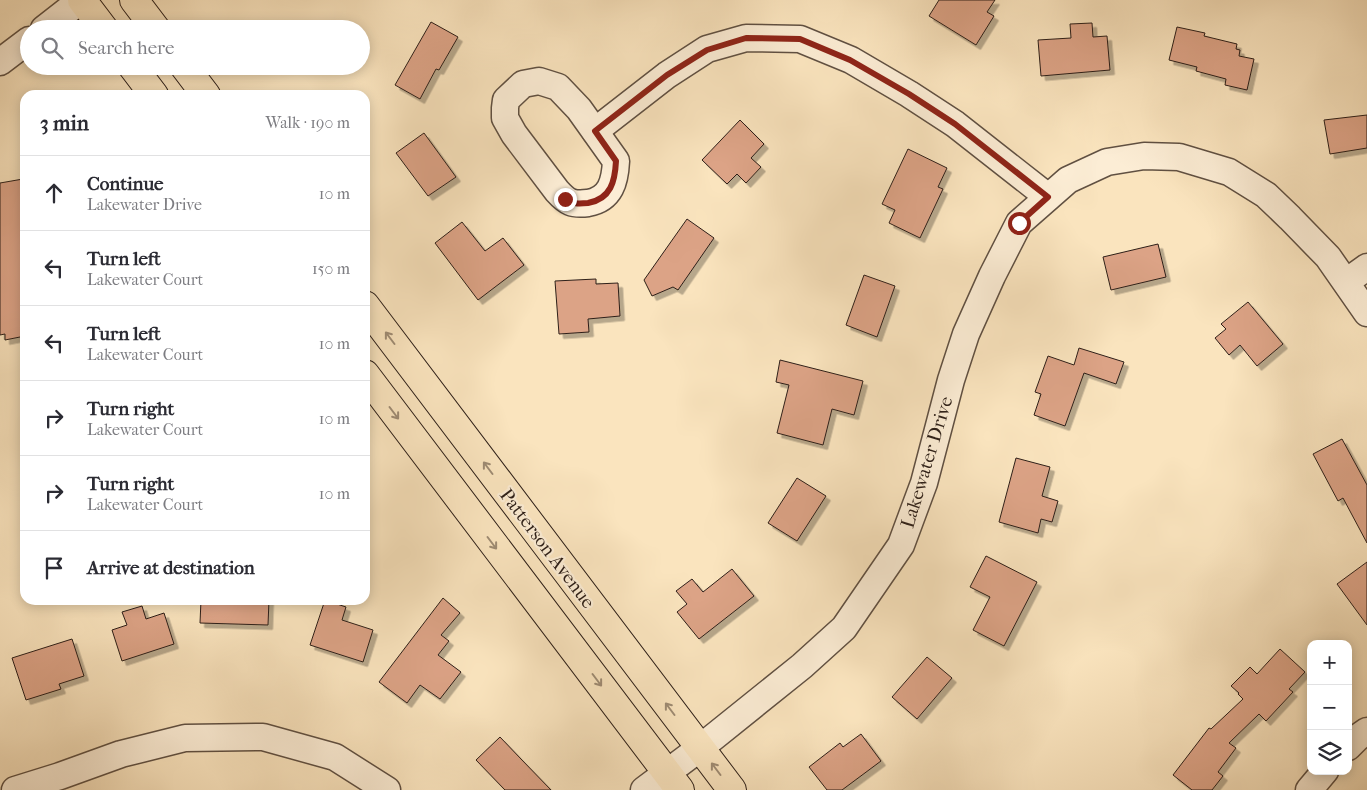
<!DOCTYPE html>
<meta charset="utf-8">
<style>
body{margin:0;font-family:"IM FELL French Canon",serif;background:#f7f7f7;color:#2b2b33}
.controls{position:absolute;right:15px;bottom:15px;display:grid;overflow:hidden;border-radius:10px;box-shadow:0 2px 12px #0003}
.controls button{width:45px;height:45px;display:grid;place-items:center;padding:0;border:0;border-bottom:1px solid #e1e1e2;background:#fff;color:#2b2b33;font:25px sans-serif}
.stop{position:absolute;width:15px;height:15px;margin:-11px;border:4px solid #8f2418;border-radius:50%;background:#fff}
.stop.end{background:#8f2418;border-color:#fff;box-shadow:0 1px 5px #0008}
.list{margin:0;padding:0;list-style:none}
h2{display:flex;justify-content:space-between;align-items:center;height:65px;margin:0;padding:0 20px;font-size:21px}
h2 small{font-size:16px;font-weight:400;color:#7c7c81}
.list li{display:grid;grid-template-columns:32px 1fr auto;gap:15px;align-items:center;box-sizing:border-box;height:75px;padding:0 20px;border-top:1px solid #e1e1e2}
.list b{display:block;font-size:19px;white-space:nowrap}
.list p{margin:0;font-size:16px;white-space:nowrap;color:#7c7c81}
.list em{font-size:16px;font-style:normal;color:#7c7c81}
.icon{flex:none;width:28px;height:28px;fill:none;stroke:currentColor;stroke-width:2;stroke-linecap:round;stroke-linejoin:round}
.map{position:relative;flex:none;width:1367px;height:790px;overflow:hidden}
.search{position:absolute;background:#fff;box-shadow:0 2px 12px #0003;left:20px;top:20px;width:350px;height:55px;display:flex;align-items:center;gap:12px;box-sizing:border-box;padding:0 18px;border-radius:28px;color:#7c7c81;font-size:19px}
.panel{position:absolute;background:#fff;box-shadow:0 2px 12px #0003;left:20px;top:90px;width:350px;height:515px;border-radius:15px}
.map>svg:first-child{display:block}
.building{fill:#dca386;stroke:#2d1f18;filter:url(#shadow)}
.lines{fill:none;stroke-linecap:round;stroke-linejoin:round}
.minor-casing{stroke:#605042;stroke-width:29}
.major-casing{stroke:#2d1f18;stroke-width:30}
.minor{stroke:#fcedd5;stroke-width:26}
.major{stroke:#fae4be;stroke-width:28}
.oneway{stroke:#9e8b73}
.route{stroke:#8f2418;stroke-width:6}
.labels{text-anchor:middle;stroke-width:4.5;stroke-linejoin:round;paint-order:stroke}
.street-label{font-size:19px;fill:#2d1f18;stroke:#fcedd5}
</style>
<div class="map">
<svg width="1367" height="790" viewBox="0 0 1367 790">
<defs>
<filter id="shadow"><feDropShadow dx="4.5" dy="4.5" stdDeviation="0" flood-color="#0004"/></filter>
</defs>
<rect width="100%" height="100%" fill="#fae4be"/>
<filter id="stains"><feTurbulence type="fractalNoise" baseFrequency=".004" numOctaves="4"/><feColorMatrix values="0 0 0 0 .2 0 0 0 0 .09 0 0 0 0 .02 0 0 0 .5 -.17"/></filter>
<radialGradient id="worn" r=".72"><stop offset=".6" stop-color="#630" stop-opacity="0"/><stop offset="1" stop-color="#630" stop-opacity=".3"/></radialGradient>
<g class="building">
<path d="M 939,0 L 995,0 L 987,12 L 994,16 L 976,45 L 929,16 Z"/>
<path d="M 431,22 L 458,37 L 439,70 L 436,69 L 420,99 L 395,85 Z"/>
<path d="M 1092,23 L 1093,37 L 1107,36 L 1110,70 L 1041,76 L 1038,40 L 1071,38 L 1070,24 Z"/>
<path d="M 1177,27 L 1205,33 L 1204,36 L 1237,44 L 1236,49 L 1240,50 L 1239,56 L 1254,59 L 1247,90 L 1225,85 L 1226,79 L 1196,71 L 1197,67 L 1169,60 Z"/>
<path d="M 1367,115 L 1367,148 L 1330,154 L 1324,120 Z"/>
<path d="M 740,120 L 764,144 L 751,158 L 761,167 L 746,183 L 737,174 L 727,184 L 702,160 Z"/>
<path d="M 424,133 L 456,177 L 428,196 L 396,153 Z"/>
<path d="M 908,149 L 947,168 L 938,187 L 943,189 L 920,238 L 889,223 L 895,210 L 882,204 Z"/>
<path d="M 23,179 L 23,182 L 25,181 L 25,336 L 5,340 L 5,334 L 0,335 L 0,183 Z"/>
<path d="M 687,219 L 714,238 L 678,290 L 673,287 L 652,296 L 644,280 Z"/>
<path d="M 462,222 L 485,251 L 503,238 L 524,265 L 478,300 L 435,243 Z"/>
<path d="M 1158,244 L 1166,277 L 1111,290 L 1103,257 Z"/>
<path d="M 864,275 L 895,286 L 877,337 L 846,325 Z"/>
<path d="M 596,279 L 596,284 L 618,283 L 620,316 L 588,319 L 589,332 L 559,334 L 555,281 Z"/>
<path d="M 1248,302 L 1283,344 L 1257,366 L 1240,345 L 1229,355 L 1215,338 L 1226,329 L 1221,324 Z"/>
<path d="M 1079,348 L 1124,362 L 1116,384 L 1084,373 L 1065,426 L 1034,415 L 1041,394 L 1035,392 L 1048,356 L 1074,365 Z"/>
<path d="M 780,360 L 863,381 L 854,415 L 832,409 L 823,445 L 777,433 L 789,385 L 776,382 Z"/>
<path d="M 1342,439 L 1367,485 L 1367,543 L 1343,498 L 1338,501 L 1313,454 Z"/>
<path d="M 1016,458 L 1050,467 L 1042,496 L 1058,501 L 1052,522 L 1041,519 L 1038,533 L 999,522 Z"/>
<path d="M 797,478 L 826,496 L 797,541 L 768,523 Z"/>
<path d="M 986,556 L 1037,582 L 1004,646 L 973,630 L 990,597 L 970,587 Z"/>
<path d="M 1367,562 L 1367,625 L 1337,584 Z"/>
<path d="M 732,569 L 754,596 L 699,639 L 677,612 L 687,604 L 676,591 L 692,579 L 703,592 Z"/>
<path d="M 443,598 L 460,613 L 441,635 L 449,641 L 438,655 L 461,672 L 440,699 L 420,685 L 407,703 L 379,682 Z"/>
<path d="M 201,600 L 269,600 L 268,625 L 200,623 Z"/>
<path d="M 325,600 L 346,607 L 342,620 L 373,630 L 363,662 L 310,645 Z"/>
<path d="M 142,606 L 146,619 L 164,613 L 174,644 L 122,661 L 112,630 L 127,625 L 122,612 Z"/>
<path d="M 72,639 L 84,676 L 59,684 L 61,689 L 26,700 L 12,658 Z"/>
<path d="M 1280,649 L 1305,672 L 1289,689 L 1293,692 L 1266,721 L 1259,714 L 1229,743 L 1236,748 L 1218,772 L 1223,776 L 1212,790 L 1192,790 L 1173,775 L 1209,728 L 1211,729 L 1243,699 L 1238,694 L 1239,693 L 1231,686 L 1250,667 L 1257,674 Z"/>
<path d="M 927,657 L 952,678 L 917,719 L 892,697 Z"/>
<path d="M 861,734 L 881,761 L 842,790 L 827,790 L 809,767 L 840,743 L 843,747 Z"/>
<path d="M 500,737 L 521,759 L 551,790 L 505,790 L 476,760 Z"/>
</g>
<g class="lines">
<g class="minor-casing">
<g id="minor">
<path d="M 44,29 L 81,0"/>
<path d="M 0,62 L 29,40"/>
<path d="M 539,81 L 558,87 L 579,109 L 616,161 C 615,181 611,199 588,203 C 572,205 567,202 557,191 L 514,134 L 505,118 L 505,108 L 506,100 L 523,84 Z"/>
<path d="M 595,131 L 667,75 L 707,49 L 746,38 L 800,39 L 851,60 L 909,94 L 955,124 L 1048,197"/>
<path d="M 1346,282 L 1367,267"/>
<path d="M 1348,747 L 1357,738 L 1367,731"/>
<path d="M 15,790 L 60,776 L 121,754 L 185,738 L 263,737 L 335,757 L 387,790"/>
<path d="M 644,790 L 700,748 L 802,666 L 844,628 L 901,545 L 924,483 L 951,380 L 966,334 L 992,276 L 1019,223 L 1068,180 L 1107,162 L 1144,156 L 1179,157 L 1229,172 L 1266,195 L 1290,218 L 1328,257 L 1367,313"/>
<path d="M 1309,790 L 1325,771"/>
</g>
</g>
<g class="major-casing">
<g id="major">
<path d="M 82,0 L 104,29"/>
<path d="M 134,0 L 156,29"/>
<path d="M 132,66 L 154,95"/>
<path d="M 184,66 L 206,95"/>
<path d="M 365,305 L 732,790"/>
<path d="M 365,374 L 680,790"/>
</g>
</g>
<use href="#minor" class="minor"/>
<use href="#major" class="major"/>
</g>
<defs><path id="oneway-shaft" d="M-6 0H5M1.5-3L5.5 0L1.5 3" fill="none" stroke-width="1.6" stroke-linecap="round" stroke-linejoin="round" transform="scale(1.25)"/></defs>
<g class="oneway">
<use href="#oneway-shaft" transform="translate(390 338) rotate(-127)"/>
<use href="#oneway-shaft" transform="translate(394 413) rotate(53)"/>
<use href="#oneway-shaft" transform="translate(488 468) rotate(-127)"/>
<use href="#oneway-shaft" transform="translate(492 543) rotate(53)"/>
<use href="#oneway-shaft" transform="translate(597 680) rotate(53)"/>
<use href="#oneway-shaft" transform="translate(670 709) rotate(-127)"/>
<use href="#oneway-shaft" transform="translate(716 769) rotate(-127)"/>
</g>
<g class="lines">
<path class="route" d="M 565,199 C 573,204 578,204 588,203 C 611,199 615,181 616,161 L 595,131 L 667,75 L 707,50 L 746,38 L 800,39 L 850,60 L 909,94 L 955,124 L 1048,197 L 1019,223"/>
</g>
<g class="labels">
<g class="street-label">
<text transform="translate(926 462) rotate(-73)" y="7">Lakewater Drive</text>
<text transform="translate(548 548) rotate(53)" y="7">Patterson Avenue</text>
</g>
</g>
<rect width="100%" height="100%" filter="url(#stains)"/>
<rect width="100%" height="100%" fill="url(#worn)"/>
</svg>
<div class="controls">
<button>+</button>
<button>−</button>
<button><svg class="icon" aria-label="layers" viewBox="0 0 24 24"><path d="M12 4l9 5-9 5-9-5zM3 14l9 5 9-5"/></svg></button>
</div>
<div class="stop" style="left:1019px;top:223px"></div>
<div class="stop end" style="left:565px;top:199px"></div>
<div class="search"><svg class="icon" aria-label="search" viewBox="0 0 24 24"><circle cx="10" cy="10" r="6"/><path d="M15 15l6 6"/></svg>Search here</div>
<section class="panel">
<h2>3 min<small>Walk · 190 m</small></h2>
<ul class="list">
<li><svg class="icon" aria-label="ahead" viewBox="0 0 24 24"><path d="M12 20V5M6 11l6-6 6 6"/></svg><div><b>Continue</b><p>Lakewater Drive</p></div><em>10 m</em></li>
<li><svg class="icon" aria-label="left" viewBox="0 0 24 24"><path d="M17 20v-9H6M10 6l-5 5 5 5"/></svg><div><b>Turn left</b><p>Lakewater Court</p></div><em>150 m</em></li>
<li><svg class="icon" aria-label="left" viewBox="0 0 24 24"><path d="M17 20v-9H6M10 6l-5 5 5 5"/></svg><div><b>Turn left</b><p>Lakewater Court</p></div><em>10 m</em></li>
<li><svg class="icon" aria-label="right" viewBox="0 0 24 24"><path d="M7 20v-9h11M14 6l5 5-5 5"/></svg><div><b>Turn right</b><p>Lakewater Court</p></div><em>10 m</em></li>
<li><svg class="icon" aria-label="right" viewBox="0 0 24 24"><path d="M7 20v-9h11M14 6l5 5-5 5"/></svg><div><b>Turn right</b><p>Lakewater Court</p></div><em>10 m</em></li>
<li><svg class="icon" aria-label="arrive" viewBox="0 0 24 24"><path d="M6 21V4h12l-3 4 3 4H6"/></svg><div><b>Arrive at destination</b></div></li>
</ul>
</section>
</div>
